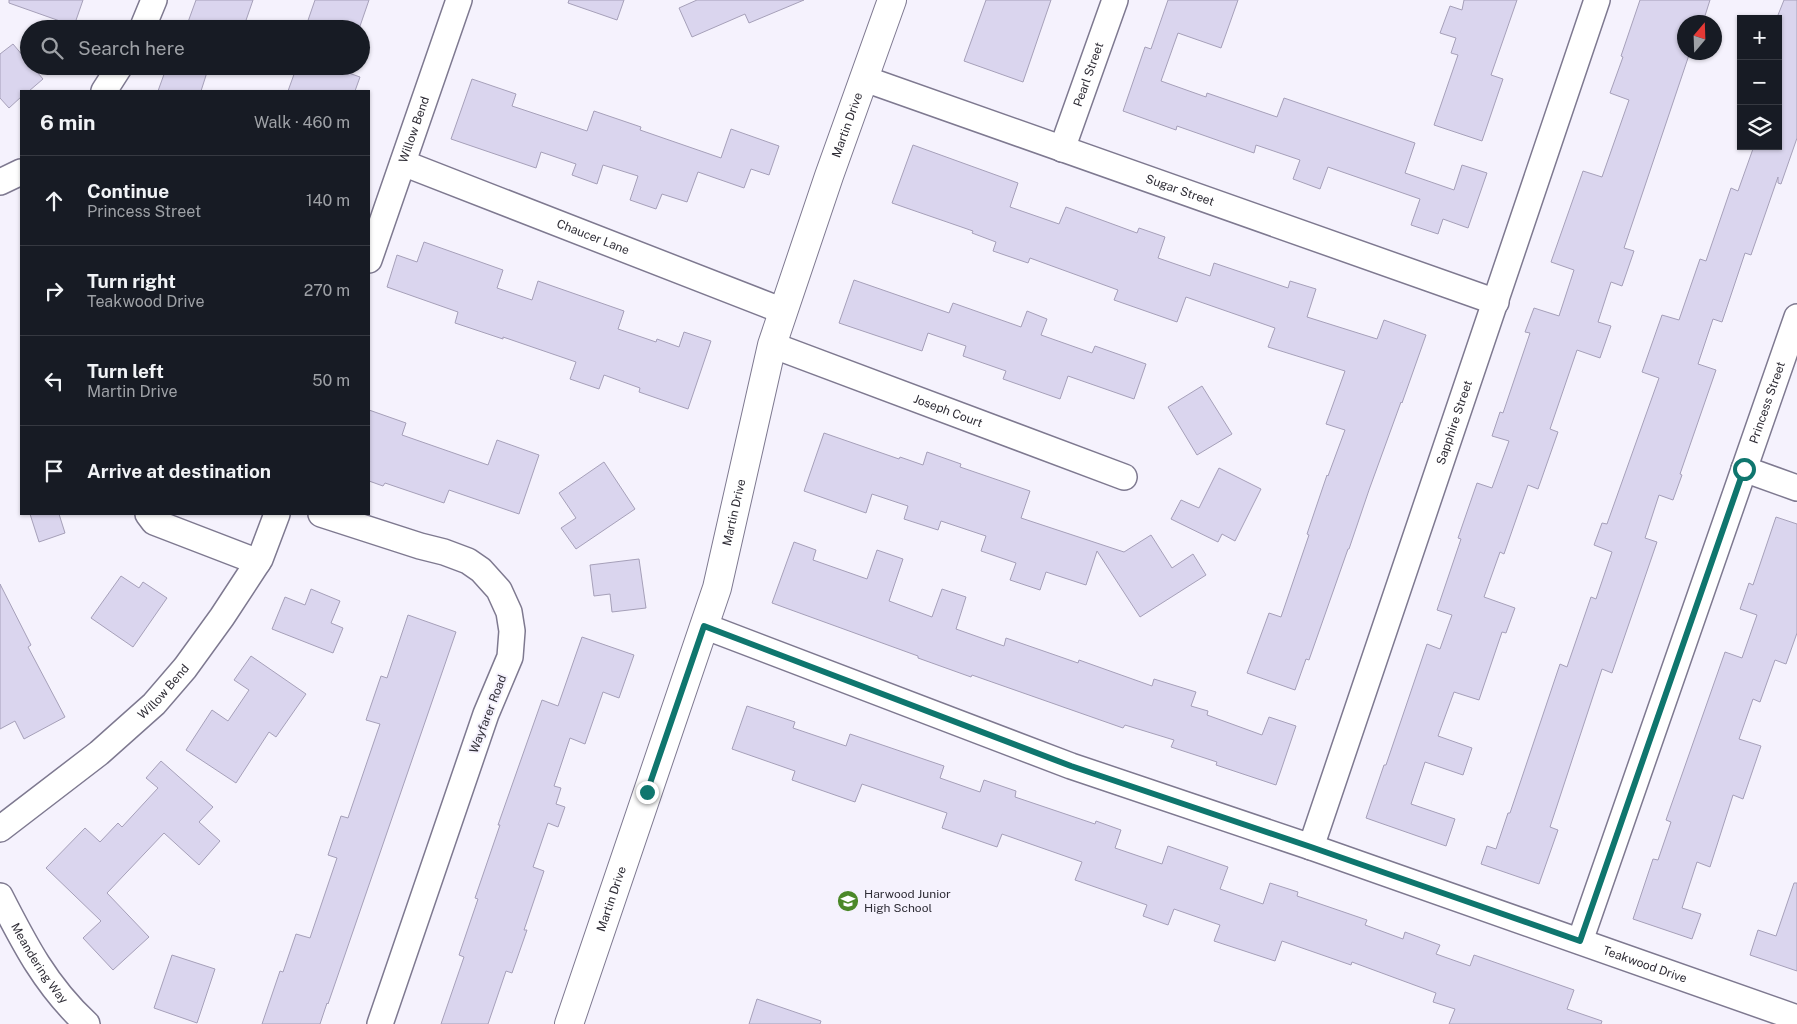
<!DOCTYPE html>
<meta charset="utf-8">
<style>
body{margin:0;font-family:"Public Sans",sans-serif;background:#242831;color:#f1f3f6}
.controls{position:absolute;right:15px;top:15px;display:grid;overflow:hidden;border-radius:0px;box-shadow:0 1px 4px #0004}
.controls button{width:45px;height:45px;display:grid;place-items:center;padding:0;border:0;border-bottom:1px solid #363941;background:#171b24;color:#f1f3f6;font:25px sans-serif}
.compass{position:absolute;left:1677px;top:15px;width:45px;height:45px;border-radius:50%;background:#171b24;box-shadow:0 1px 4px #0004;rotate:19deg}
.stop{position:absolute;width:15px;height:15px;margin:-11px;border:4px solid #0f766e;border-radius:50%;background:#fff}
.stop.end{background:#0f766e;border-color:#fff;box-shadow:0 1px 5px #0008}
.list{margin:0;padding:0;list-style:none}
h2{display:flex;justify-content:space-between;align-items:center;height:65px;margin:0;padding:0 20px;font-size:21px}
h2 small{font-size:16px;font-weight:400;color:#9ea1a6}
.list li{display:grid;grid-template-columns:32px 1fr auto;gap:15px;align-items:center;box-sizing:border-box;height:90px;padding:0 20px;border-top:1px solid #363941}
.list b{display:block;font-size:19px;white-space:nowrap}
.list p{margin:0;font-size:16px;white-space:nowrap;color:#9ea1a6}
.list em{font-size:16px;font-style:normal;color:#9ea1a6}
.icon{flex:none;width:28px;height:28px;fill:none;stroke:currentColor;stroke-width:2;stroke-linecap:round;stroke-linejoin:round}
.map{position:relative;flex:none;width:1797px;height:1024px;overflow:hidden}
.search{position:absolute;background:#171b24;box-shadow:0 1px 4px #0004;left:20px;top:20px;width:350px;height:55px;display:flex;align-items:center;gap:12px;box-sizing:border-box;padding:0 18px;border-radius:28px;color:#9ea1a6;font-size:19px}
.panel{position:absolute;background:#171b24;box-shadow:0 1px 4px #0004;left:20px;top:90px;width:350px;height:425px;border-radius:0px}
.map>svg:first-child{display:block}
.building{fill:#dad5ee;stroke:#a6a0b9}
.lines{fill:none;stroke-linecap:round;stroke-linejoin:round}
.minor-casing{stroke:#7e7990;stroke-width:28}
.tertiary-casing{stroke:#7e7990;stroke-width:30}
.minor{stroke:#fff;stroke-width:25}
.tertiary{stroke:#fff;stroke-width:28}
.route{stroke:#0f766e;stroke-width:6}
.labels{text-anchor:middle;stroke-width:4;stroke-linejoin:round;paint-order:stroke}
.street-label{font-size:12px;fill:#2f2d36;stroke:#f5f2fd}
.poi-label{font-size:12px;fill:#2f2d36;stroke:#f5f2fd;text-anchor:start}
</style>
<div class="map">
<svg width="1797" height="1024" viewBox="0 0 1797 1024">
<rect width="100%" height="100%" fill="#f5f2fd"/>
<g class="building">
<path d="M 9,0 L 83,0 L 74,26 L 9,3 Z"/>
<path d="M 196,0 L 253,0 L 243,29 L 207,29 L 188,22 Z"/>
<path d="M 315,0 L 369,0 L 359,29 L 305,29 Z"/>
<path d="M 569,0 L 624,0 L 617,20 L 568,3 Z"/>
<path d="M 697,0 L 804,0 L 749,23 L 745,14 L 692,37 L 679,8 Z"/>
<path d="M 986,0 L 1051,0 L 1023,82 L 964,61 Z"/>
<path d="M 1168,0 L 1238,0 L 1221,48 L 1178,33 L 1161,81 L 1206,97 L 1207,93 L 1277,117 L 1284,98 L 1415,143 L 1405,173 L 1454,190 L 1462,165 L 1487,173 L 1468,228 L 1443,219 L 1438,234 L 1411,225 L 1420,199 L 1328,167 L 1320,189 L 1293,179 L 1300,160 L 1256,145 L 1254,153 L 1177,126 L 1176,130 L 1123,111 L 1145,47 L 1151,49 Z"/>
<path d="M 1464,0 L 1517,0 L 1491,75 L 1503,79 L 1482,141 L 1434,125 L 1458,55 L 1451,53 L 1456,38 L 1440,33 L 1450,6 L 1462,10 Z"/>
<path d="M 1640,0 L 1710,0 L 1703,22 L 1684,22 L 1684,52 L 1690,52 L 1624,248 L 1634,251 L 1622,286 L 1611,282 L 1598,322 L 1611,326 L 1600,358 L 1577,350 L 1550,429 L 1558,432 L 1538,489 L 1528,485 L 1504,554 L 1500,552 L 1484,597 L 1515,608 L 1506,633 L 1502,632 L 1479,700 L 1454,692 L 1438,736 L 1472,748 L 1463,775 L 1425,762 L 1411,804 L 1455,819 L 1446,846 L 1366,818 L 1384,765 L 1386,765 L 1427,644 L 1440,649 L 1452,615 L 1437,610 L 1461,539 L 1458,538 L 1477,483 L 1492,488 L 1509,441 L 1492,436 L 1500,412 L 1503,413 L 1530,333 L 1525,332 L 1534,308 L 1559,316 L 1574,270 L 1551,262 L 1583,171 L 1602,177 L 1629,100 L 1610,93 L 1623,57 L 1621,56 Z"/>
<path d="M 1784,0 L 1797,0 L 1797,138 L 1781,184 L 1778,183 L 1778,177 L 1751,255 L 1745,253 L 1722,322 L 1713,319 L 1698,364 L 1716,370 L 1680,474 L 1682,475 L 1673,500 L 1659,495 L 1645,538 L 1657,542 L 1612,673 L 1602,669 L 1550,827 L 1558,830 L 1539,884 L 1481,864 L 1487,846 L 1496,849 L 1508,813 L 1510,813 L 1560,664 L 1567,667 L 1591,597 L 1596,599 L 1612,552 L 1594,545 L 1602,523 L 1607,524 L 1659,378 L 1642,372 L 1662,315 L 1679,320 L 1700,259 L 1706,261 L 1731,188 L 1738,191 L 1754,146 L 1778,146 L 1778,15 Z"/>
<path d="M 13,44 L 29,63 L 29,66 L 32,66 L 43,79 L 29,91 L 21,91 L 21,97 L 9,108 L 0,98 L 0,54 Z"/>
<path d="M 167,66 L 209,66 L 201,91 L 158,91 Z"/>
<path d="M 297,66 L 329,66 L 360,77 L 355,91 L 288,91 Z"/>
<path d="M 472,79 L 516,94 L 512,106 L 587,131 L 594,111 L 641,127 L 640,130 L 721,158 L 731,129 L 779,146 L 769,175 L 751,169 L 744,188 L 698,172 L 687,202 L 662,194 L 656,209 L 630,200 L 638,176 L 603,165 L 597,184 L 572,175 L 576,164 L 541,152 L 536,168 L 451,139 Z"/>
<path d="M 913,145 L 1018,183 L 1010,207 L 1059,224 L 1066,207 L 1137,233 L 1139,228 L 1165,237 L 1158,258 L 1210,276 L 1214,263 L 1288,288 L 1290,281 L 1316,289 L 1307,317 L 1377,339 L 1384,320 L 1426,335 L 1402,403 L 1401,402 L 1369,490 L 1349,549 L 1348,549 L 1309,660 L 1306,659 L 1295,690 L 1247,673 L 1269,613 L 1281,617 L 1309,535 L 1307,534 L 1327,475 L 1328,476 L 1345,430 L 1326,424 L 1345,371 L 1268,347 L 1275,328 L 1186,297 L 1177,322 L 1114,300 L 1118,290 L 1030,258 L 1028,263 L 993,251 L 996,242 L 972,233 L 973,231 L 892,203 Z"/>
<path d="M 424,242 L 503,270 L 497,288 L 532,300 L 538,281 L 624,311 L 618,329 L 656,342 L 657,339 L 679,347 L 684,332 L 711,341 L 688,409 L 639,392 L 640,388 L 604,375 L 599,389 L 570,379 L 576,362 L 503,337 L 503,339 L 455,323 L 458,312 L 387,287 L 397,255 L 417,262 Z"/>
<path d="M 854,280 L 949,313 L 953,303 L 1021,327 L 1027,311 L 1047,319 L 1041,335 L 1092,353 L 1095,346 L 1146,364 L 1134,399 L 1068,376 L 1060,399 L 1003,379 L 1006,371 L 963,356 L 966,346 L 928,333 L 922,351 L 839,323 Z"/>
<path d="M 1202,386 L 1232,434 L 1197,455 L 1168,407 Z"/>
<path d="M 369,410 L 406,423 L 402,435 L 488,465 L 497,440 L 539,455 L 519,514 L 449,490 L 444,503 L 385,483 L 383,486 L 369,481 Z"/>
<path d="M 824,433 L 899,459 L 900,457 L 923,465 L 927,452 L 961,464 L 960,467 L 1030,491 L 1021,518 L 1124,552 L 1151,535 L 1172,568 L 1193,554 L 1206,575 L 1140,617 L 1097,551 L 1086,585 L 1046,572 L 1040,590 L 1010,580 L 1016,563 L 981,551 L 986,536 L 941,521 L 938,530 L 904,519 L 908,506 L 872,494 L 866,513 L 804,491 Z"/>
<path d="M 604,462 L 635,509 L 576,549 L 561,528 L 576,518 L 559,493 Z"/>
<path d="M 1219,468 L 1261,489 L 1235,541 L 1222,534 L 1218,542 L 1171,519 L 1181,500 L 1199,508 Z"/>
<path d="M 30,514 L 59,514 L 65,533 L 39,542 Z"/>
<path d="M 1776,517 L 1797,524 L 1797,633 L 1786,664 L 1775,660 L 1760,702 L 1753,699 L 1739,739 L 1761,746 L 1743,799 L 1733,795 L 1710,867 L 1697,862 L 1682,908 L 1701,914 L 1692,939 L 1633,919 L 1653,859 L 1658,860 L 1671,822 L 1666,820 L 1725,652 L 1742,658 L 1757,615 L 1740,609 L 1749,583 L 1753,585 Z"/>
<path d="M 794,542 L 816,550 L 813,560 L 867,579 L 877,550 L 903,559 L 889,601 L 932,617 L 942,589 L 966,597 L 956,629 L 1004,646 L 1006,638 L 1078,663 L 1079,660 L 1152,686 L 1154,679 L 1196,692 L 1191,706 L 1208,711 L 1207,715 L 1262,735 L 1269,717 L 1296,726 L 1276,785 L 1216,765 L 1217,762 L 1171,747 L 1174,740 L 1125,725 L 1123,728 L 972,675 L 971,677 L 918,658 L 918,656 L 772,603 Z"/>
<path d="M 639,559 L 646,608 L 612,612 L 610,594 L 594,596 L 590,565 Z"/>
<path d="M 121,576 L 139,588 L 143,582 L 167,598 L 133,647 L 91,618 Z"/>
<path d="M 0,584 L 31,645 L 28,647 L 65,717 L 24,739 L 15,721 L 0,729 Z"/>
<path d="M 311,589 L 340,601 L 331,623 L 343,628 L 333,653 L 272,629 L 285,597 L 305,605 Z"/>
<path d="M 408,615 L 456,632 L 328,1004 L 327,1003 L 320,1024 L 262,1024 L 280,971 L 283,972 L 296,934 L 310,938 L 337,858 L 328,855 L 341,816 L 348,818 L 380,724 L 366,720 L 381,676 L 387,678 Z"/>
<path d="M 582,637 L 634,655 L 619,698 L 603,692 L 585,744 L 570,738 L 554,786 L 561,788 L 556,804 L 565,807 L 558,827 L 548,823 L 533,867 L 544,871 L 524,930 L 527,930 L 512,973 L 506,971 L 488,1024 L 441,1024 L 464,957 L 459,955 L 478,899 L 475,898 L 500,825 L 498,825 L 542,700 L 558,706 Z"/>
<path d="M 251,656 L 306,694 L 276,737 L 269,732 L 236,783 L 186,750 L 212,710 L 228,721 L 249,690 L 234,680 Z"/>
<path d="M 747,706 L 795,722 L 793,728 L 846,746 L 850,734 L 944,766 L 940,778 L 980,792 L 984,780 L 1016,791 L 1015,797 L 1095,824 L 1096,821 L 1121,830 L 1115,848 L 1162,864 L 1168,846 L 1228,867 L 1220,889 L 1263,904 L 1270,883 L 1298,892 L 1297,896 L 1367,920 L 1365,925 L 1403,939 L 1405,932 L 1440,945 L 1436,954 L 1470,966 L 1474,955 L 1574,990 L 1567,1009 L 1602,1021 L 1601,1024 L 1449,1024 L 1455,1009 L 1433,1002 L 1436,993 L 1352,962 L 1351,965 L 1282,941 L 1275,961 L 1214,941 L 1220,925 L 1174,909 L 1168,925 L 1143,916 L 1147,905 L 1075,880 L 1082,862 L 1002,834 L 997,847 L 942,828 L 947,813 L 862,784 L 855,802 L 792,780 L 795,771 L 732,749 Z"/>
<path d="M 161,761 L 213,807 L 199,822 L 220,841 L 199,865 L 164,833 L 107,893 L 149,937 L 113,970 L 83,938 L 101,921 L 46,868 L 85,828 L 100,842 L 118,823 L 122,827 L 158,788 L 146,778 Z"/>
<path d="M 1794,883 L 1797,883 L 1797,971 L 1750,955 L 1758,930 L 1776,936 Z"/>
<path d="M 172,955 L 215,969 L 197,1023 L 154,1008 Z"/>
<path d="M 757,999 L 821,1021 L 820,1024 L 749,1024 Z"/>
</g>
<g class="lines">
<g class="minor-casing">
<g id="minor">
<path d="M 142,29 L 154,0"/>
<path id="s1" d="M 865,79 L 1496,302"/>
<path d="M 104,91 L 120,66"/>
<path id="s2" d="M 1062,149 L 1115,0"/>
<path id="s3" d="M 403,163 L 783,311"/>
<path d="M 0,182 L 21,172"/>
<path id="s4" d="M 369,260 L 459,0"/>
<path id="s5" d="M 772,345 L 1124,477"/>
<path d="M 1744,469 L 1797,488"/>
<path d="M 148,514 L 154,522 L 258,562"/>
<path d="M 321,514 L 420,546 L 444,552 L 468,561 L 481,570 L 499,590 L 509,612 L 512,631 L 510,657 L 486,714 L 380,1024"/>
<path id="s6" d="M 704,626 L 1071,766 L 1311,847 L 1797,1018"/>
<path id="s7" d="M 0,829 L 99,753 L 154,704 L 185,668 L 222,617 L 260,559 L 277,514"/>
<path id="s8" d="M 1311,847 L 1597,0"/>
<path id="s9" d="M 0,896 C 25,945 46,986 87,1024"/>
<path id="s10" d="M 1580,941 L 1797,317"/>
</g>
</g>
<g class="tertiary-casing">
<g id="tertiary">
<path id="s11" d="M 569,1024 L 717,588 L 772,345 L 829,176 L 892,0"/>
</g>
</g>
<use href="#minor" class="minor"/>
<use href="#tertiary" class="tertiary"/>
</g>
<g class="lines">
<path class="route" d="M 647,792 L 704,626 L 1071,766 L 1311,847 L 1580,941 L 1744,469"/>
</g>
<defs>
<g id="school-disc" transform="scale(1.125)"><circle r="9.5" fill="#4b8828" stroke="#f5f2fd"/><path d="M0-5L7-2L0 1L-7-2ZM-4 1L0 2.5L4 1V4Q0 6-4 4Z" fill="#fff"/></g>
</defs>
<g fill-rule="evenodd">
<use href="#school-disc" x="848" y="901"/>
</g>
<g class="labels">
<g class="street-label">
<text dy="4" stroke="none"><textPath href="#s2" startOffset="79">Pearl Street</textPath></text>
<text dy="4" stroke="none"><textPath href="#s11" startOffset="942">Martin Drive</textPath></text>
<text dy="4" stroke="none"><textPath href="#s4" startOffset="138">Willow Bend</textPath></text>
<text dy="4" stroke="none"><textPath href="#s1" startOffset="334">Sugar Street</textPath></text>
<text dy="4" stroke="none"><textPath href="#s3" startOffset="204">Chaucer Lane</textPath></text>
<text dy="4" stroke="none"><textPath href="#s10" startOffset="570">Princess Street</textPath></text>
<text dy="4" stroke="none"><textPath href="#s5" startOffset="188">Joseph Court</textPath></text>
<text dy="4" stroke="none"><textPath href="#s8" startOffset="448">Sapphire Street</textPath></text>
<text dy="4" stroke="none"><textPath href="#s11" startOffset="538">Martin Drive</textPath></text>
<text dy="4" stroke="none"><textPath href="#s7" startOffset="214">Willow Bend</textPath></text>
<text transform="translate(488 714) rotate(-69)" y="4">Wayfarer Road</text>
<text dy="4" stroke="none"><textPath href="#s11" startOffset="132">Martin Drive</textPath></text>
<text dy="4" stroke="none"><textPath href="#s9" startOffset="78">Meandering Way</textPath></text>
<text dy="4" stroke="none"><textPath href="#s6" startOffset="1000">Teakwood Drive</textPath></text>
</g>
<g class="poi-label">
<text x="864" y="898">Harwood Junior<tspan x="864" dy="14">High School</tspan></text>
</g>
</g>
</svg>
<div class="controls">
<button>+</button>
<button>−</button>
<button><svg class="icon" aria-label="layers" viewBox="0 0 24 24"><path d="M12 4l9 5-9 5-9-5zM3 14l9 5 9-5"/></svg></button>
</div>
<svg class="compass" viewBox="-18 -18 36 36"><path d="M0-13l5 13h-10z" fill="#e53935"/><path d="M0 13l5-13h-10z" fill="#9ea1a6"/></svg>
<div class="stop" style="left:1744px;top:469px"></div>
<div class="stop end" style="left:647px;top:792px"></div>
<div class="search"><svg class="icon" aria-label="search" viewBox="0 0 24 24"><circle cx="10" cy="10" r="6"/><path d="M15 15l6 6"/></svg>Search here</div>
<section class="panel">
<h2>6 min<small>Walk · 460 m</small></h2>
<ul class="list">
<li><svg class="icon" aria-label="ahead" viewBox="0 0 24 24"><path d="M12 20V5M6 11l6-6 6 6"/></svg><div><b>Continue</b><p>Princess Street</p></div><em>140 m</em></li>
<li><svg class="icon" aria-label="right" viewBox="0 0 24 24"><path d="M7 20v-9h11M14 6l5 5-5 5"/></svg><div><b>Turn right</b><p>Teakwood Drive</p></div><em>270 m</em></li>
<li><svg class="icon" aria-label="left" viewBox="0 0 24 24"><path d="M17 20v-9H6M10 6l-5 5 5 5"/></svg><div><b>Turn left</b><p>Martin Drive</p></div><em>50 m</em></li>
<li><svg class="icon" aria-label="arrive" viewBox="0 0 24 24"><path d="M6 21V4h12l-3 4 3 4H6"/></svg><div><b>Arrive at destination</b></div></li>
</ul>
</section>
</div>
